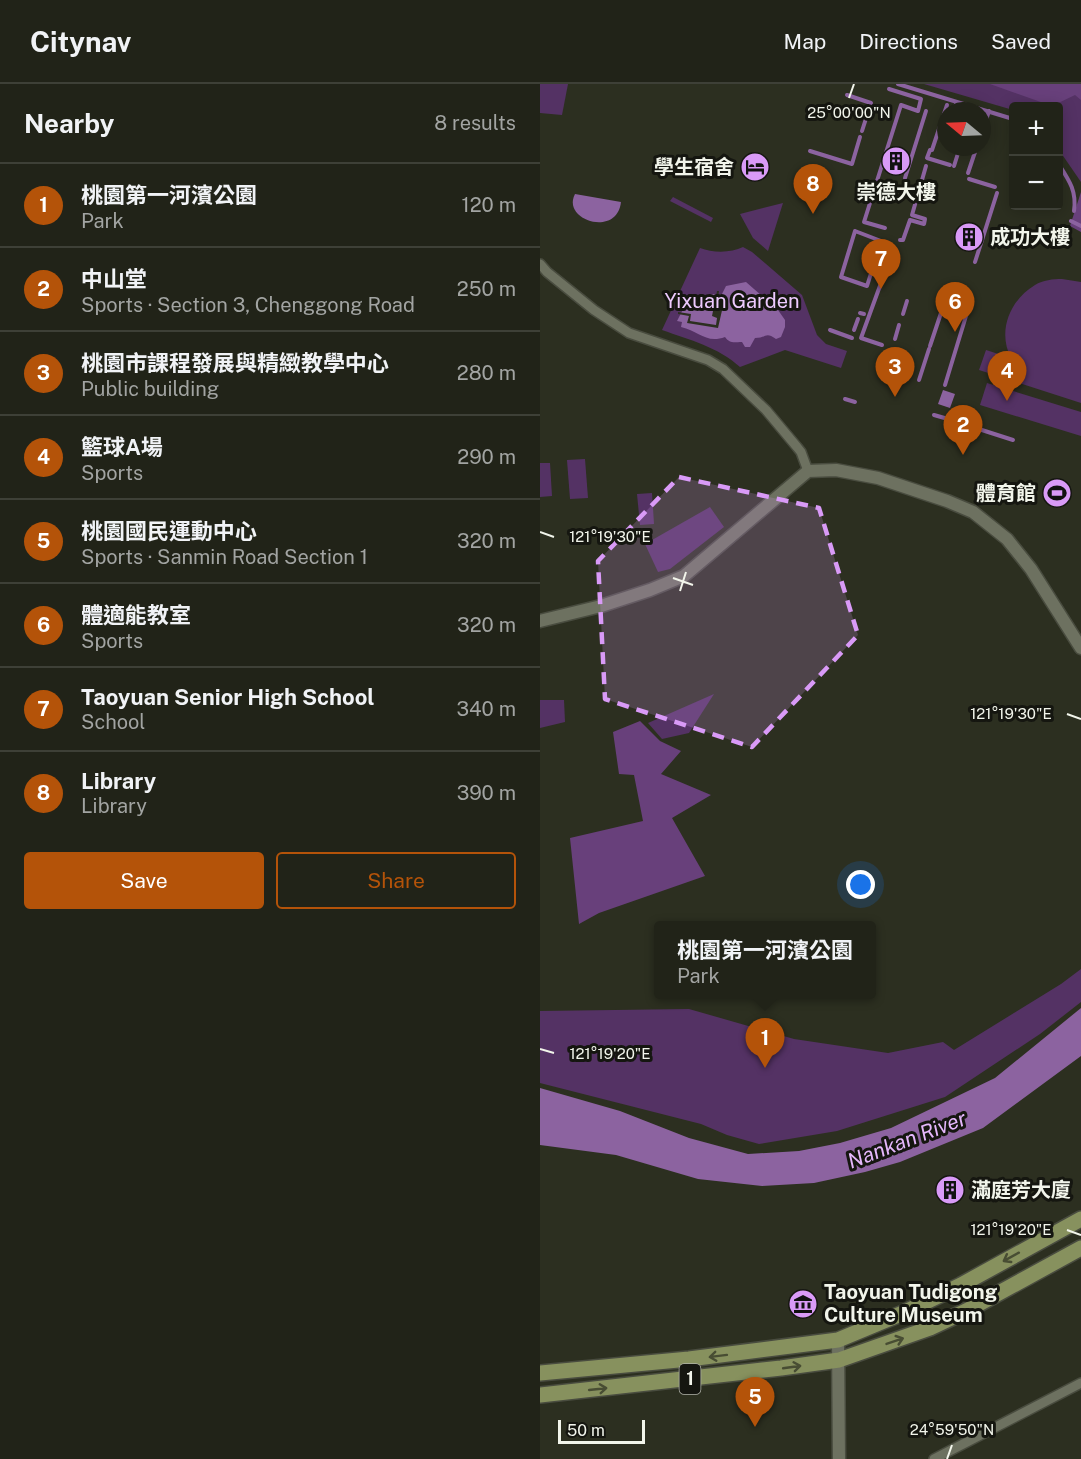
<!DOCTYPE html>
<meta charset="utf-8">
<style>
body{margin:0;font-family:"Public Sans","Noto Sans TC",sans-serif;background:#292b21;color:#f1f3f6}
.controls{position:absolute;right:18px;top:18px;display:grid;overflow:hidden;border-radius:6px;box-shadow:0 3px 15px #0003}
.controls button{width:54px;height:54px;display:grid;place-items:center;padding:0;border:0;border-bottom:2px solid #3e4037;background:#212318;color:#f1f3f6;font:30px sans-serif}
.compass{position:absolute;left:397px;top:18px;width:54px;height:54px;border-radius:50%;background:#212318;box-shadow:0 3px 15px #0003;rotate:289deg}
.scale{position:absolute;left:18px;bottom:15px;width:87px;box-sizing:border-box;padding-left:6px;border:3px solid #f2f5eb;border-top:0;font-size:16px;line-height:21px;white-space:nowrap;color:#f2f5eb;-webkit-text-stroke:4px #151610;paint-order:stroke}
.you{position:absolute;left:321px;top:801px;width:21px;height:21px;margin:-15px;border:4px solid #fff;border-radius:50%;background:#1a73e8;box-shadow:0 0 0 9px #1a73e833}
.badge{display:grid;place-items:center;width:39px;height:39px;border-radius:50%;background:#b45309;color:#fff;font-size:20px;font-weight:700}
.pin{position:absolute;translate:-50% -50px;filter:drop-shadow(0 2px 3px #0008)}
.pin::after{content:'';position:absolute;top:32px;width:21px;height:18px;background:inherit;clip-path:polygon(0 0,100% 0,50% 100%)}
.popup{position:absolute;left:114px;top:837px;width:222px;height:78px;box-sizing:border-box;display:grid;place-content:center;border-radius:6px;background:#212318;filter:drop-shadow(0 2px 4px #0005);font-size:20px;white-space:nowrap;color:#a2a4a2}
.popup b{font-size:22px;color:#f1f3f6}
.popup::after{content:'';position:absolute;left:50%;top:100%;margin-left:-12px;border:12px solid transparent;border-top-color:#212318}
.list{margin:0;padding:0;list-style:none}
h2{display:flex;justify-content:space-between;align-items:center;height:78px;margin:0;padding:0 24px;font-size:26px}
h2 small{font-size:20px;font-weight:400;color:#a2a4a2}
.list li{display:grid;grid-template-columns:39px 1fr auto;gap:18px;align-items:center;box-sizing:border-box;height:84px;padding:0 24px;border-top:2px solid #3e4037}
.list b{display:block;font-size:22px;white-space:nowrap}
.list p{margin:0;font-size:20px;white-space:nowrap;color:#a2a4a2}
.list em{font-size:20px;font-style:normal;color:#a2a4a2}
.actions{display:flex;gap:12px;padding:18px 24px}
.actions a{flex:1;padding:14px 0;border:2px solid #b45309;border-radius:6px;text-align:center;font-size:21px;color:#b45309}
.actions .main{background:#b45309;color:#fff}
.map{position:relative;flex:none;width:541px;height:1375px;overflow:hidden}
header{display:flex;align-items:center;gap:36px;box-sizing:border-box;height:84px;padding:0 30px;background:#212318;border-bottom:2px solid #3e4037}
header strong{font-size:28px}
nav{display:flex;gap:33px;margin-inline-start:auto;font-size:21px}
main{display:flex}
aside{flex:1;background:#212318}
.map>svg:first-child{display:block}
.green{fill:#543264}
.forest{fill:#68407b}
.water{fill:#8c63a0}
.pier{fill:#2c2f20}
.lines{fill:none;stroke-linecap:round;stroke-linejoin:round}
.stream{stroke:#8c63a0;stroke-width:4}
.minor-casing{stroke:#494c3f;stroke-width:12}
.tertiary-casing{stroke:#494c3f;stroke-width:15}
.primary-casing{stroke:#494c3f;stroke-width:18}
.minor{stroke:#6d7160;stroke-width:9}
.tertiary{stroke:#6d7160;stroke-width:12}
.primary{stroke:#87915e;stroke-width:15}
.oneway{stroke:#484d33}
.marked{fill:#d99af7;fill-opacity:0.2;stroke:#d99af7;stroke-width:4.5;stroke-dasharray:12 8;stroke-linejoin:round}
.ticks{fill:none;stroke:#f2f5eb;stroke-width:2}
.labels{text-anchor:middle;stroke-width:6;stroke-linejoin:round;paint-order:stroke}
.shield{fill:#151610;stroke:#b0b2a9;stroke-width:1.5}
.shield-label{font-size:18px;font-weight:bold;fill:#f2f5eb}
.poi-label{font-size:20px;font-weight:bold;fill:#f2f5eb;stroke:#151610;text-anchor:start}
.park-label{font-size:20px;fill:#edcafe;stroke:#151610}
.water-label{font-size:21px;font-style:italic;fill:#e5b7fc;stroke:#151610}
.ticks-label{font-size:15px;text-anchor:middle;fill:#f2f5eb;stroke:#151610;stroke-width:6;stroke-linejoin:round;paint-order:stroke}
</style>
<header>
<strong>Citynav</strong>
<nav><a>Map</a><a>Directions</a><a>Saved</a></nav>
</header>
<main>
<aside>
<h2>Nearby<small>8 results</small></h2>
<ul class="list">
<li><span class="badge">1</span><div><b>桃園第一河濱公園</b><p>Park</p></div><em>120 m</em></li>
<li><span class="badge">2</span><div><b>中山堂</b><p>Sports · Section 3, Chenggong Road</p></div><em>250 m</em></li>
<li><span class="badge">3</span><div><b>桃園市課程發展與精緻教學中心</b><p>Public building</p></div><em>280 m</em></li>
<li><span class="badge">4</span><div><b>籃球A場</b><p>Sports</p></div><em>290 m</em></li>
<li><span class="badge">5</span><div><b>桃園國民運動中心</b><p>Sports · Sanmin Road Section 1</p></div><em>320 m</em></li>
<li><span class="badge">6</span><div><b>體適能教室</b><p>Sports</p></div><em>320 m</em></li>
<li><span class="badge">7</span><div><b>Taoyuan Senior High School</b><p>School</p></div><em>340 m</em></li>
<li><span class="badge">8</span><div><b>Library</b><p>Library</p></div><em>390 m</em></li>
</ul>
<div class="actions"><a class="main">Save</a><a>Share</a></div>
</aside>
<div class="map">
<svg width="541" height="1375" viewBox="0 0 541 1375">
<rect width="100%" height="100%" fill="#2c2f20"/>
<g class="green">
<path d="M 0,0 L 28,0 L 22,31 L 0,29 Z"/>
<path d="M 384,0 L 541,0 L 541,98 L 519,66 L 518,22 L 473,22 L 473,26 Z"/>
<path d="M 133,113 L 173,134 L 171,138 L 130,117 Z"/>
<path d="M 243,119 L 228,167 L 213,154 L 200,130 Z"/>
<path d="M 203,163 L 212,168 L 262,211 L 277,251 L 286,260 L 307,267 L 301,284 L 245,266 L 200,283 C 178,263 150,256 122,246 L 160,164 C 173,169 191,169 203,163 Z"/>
<path d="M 522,195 L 541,198 L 541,319 L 439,286 L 446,266 L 471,274 C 457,247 470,216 495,201 C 503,196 513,195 522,195 Z"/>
<path d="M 407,211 L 423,218 L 420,228 L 404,223 Z"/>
<path d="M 447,299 L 541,328 L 541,352 L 440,321 Z"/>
<path d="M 45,375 L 48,414 L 30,415 L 27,376 Z"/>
<path d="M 0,379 L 10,379 L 12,412 L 0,413 Z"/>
<path d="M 112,409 L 114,440 L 100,441 L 97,410 Z"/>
<path d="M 170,423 L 184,443 L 130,485 L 118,488 L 105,460 Z"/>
<path d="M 174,610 L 149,649 L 122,655 L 108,639 Z"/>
<path d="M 0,616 L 24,616 L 25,638 L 0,644 Z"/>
<path d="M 541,885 L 541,918 L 500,950 L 405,1013 L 297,1047 L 219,1060 L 187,1051 L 161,1040 L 0,999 L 0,927 L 149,925 L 254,955 L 348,969 L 403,958 L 414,966 L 521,900 Z"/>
</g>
<g class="forest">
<path d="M 450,0 L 541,0 L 541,16 L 535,11 L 512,22 Z"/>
<path d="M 541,108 L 541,148 L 530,142 Z"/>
<path d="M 100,637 L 120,657 L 141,667 L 121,690 L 171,711 L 132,734 L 165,792 L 59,829 L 39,840 L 30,754 L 103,737 L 94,691 L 79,690 L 73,648 Z"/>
</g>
<g class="water">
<path d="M 35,110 L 81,118 C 77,154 21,136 35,110 Z"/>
<path d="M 206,198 L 238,226 L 245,236 L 245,243 L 241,253 L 236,255 C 225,247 227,254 215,254 L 210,263 L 205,263 L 202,258 C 194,258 190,260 185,253 C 166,260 159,247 141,243 L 142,238 L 137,237 L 151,210 L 156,212 L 158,215 L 166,217 L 171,210 L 182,210 L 186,202 Z"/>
<path d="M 403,306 L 415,310 L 410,324 L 398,320 Z"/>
<path d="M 541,924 L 541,972 L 443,1044 L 360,1078 L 325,1088 L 274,1099 L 222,1102 L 158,1095 L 76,1071 L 0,1061 L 0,1004 L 80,1027 L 149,1054 L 208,1070 L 259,1067 L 300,1059 L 351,1044 L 455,994 Z"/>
</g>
<path class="pier" d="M 177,207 L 179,207 L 177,221 L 183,222 L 178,244 L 147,239 L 149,232 L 138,230 L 138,228 L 151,230 L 150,237 L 176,241 L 177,234 L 172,232 Z"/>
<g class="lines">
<g class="stream">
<path d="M 358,0 L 473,35"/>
<path d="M 307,11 L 331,19 L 322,47"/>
<path d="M 407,21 L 392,66 L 390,66 L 387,74 L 410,81"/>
<path d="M 413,27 L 416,20 L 420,21"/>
<path d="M 473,38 L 471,47 L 473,50"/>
<path d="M 442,48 L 449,27"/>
<path d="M 270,67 L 312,80 L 320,53"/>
<path d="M 518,79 C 529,96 537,107 534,127"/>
<path d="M 414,82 L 420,63"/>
<path d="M 428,89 L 436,65"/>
<path d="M 365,94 L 386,27"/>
<path d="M 429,95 L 455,103"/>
<path d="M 531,137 L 541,142"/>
<path d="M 345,144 L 324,138 L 361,21 L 378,27 L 381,15 L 349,5"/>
<path d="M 360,156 L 363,156 L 370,136 L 384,140 L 385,135 L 372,131 L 386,82"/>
<path d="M 339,164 L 327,202 L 301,193 L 315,147 L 341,157"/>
<path d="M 435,178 L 457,109"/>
<path d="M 341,199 L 321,254 L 342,261"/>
<path d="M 320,229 L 324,230"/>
<path d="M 363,230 L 367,217"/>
<path d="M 290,246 L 312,254"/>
<path d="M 314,246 L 318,235"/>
<path d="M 355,255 L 359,241"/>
<path d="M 390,262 L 403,223 L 421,229"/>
<path d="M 379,296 L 389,265"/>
<path d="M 405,301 L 426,232"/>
<path d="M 305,315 L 315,318"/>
<path d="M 394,331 L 415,337"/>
<path d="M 420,339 L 473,356"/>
</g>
<g class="minor-casing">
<g id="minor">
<path d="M 0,180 L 7,188 L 54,226 L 89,249 L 168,276 L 183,285 L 226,326 L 257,363 L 261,368 L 268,387"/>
<path d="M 394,1375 L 541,1299"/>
</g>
</g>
<g class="tertiary-casing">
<g id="tertiary">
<path d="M 0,537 L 61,522 L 110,506 L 144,492 L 268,387 L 296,386 L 338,394 L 407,417 L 433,428 L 467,455 L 491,485 L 541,564"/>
<path d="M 298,1256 L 299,1375"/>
</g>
</g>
<g class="primary-casing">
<g id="primary">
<path d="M 0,1289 L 149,1275 L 298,1256 L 363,1229 L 421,1201 L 541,1135"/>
<path d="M 0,1311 L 241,1284 L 299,1276 L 390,1244 L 426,1227 L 541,1164"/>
</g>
</g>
<use href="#minor" class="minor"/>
<use href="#tertiary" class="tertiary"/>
<use href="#primary" class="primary"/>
</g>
<defs><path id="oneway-shaft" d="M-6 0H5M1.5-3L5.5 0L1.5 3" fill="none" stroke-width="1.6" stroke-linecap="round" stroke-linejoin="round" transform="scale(1.5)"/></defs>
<g class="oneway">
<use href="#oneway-shaft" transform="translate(471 1173) rotate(151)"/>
<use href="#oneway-shaft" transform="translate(355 1257) rotate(-19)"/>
<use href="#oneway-shaft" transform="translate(178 1272) rotate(173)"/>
<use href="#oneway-shaft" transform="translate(252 1283) rotate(-8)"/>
<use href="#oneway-shaft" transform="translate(58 1305) rotate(-6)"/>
</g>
<path class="marked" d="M 139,393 L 279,424 L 318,551 L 212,663 L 65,615 L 58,477 Z"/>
<path class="ticks" d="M 309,14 L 314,0M 0,448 L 14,453M 133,494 L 153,501M 140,507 L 146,488M 527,630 L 541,635M 0,965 L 14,969M 527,1146 L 541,1151M 407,1375 L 412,1361"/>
<defs>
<g id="building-disc" transform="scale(1.5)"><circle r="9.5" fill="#d99af7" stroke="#151610"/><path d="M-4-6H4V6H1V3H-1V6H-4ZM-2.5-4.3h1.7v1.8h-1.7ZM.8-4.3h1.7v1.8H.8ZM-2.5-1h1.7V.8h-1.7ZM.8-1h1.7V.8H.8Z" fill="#111"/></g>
<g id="hotel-disc" transform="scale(1.5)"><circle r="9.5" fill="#d99af7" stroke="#151610"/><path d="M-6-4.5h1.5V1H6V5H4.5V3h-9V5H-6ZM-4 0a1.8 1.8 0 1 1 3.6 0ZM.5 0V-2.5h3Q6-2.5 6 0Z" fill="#111"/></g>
<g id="stadium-disc" transform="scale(1.5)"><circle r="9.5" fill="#d99af7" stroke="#151610"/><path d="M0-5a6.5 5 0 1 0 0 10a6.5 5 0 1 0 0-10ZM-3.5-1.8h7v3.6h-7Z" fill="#111"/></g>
<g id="museum-disc" transform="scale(1.5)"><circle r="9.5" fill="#d99af7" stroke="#151610"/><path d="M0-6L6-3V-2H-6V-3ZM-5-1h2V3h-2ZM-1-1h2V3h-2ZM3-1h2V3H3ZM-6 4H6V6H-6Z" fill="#111"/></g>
</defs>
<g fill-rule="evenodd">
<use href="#building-disc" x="356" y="77"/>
<use href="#hotel-disc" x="215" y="83"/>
<use href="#building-disc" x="429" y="153"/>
<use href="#stadium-disc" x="517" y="409"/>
<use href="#building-disc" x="410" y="1106"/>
<use href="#museum-disc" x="263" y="1220"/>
</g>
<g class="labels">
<rect class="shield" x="139.5" y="1280" width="21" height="30" rx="4.5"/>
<g class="shield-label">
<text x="150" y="1301">1</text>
</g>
<g class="poi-label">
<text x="194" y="90" text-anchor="end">學生宿舍</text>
<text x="356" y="115" text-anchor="middle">崇德大樓</text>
<text x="450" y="160">成功大樓</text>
<text x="496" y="416" text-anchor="end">體育館</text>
<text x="431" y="1113">滿庭芳大廈</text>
<text x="284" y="1215">Taoyuan Tudigong<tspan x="284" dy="23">Culture Museum</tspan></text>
</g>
<g class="park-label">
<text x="192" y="224">Yixuan Garden</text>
</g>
<g class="water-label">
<text transform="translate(367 1056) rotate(-21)" y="7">Nankan River</text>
</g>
</g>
<g class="ticks-label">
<text x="309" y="34">25°00'00"N</text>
<text x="70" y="458">121°19'30"E</text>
<text x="471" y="635">121°19'30"E</text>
<text x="70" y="975">121°19'20"E</text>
<text x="471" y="1151">121°19'20"E</text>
<text x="412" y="1351">24°59'50"N</text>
</g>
</svg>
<div class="controls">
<button>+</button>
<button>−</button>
</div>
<svg class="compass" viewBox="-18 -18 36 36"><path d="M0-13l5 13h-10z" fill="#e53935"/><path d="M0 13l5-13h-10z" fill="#a2a4a2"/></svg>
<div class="scale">50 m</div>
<div class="you"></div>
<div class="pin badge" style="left:225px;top:984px">1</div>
<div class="popup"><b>桃園第一河濱公園</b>Park</div>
<div class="pin badge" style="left:423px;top:371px">2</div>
<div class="pin badge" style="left:355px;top:313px">3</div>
<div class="pin badge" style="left:467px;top:317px">4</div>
<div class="pin badge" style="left:215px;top:1343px">5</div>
<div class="pin badge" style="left:415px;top:248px">6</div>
<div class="pin badge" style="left:341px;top:205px">7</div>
<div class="pin badge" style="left:273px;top:130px">8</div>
</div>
</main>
